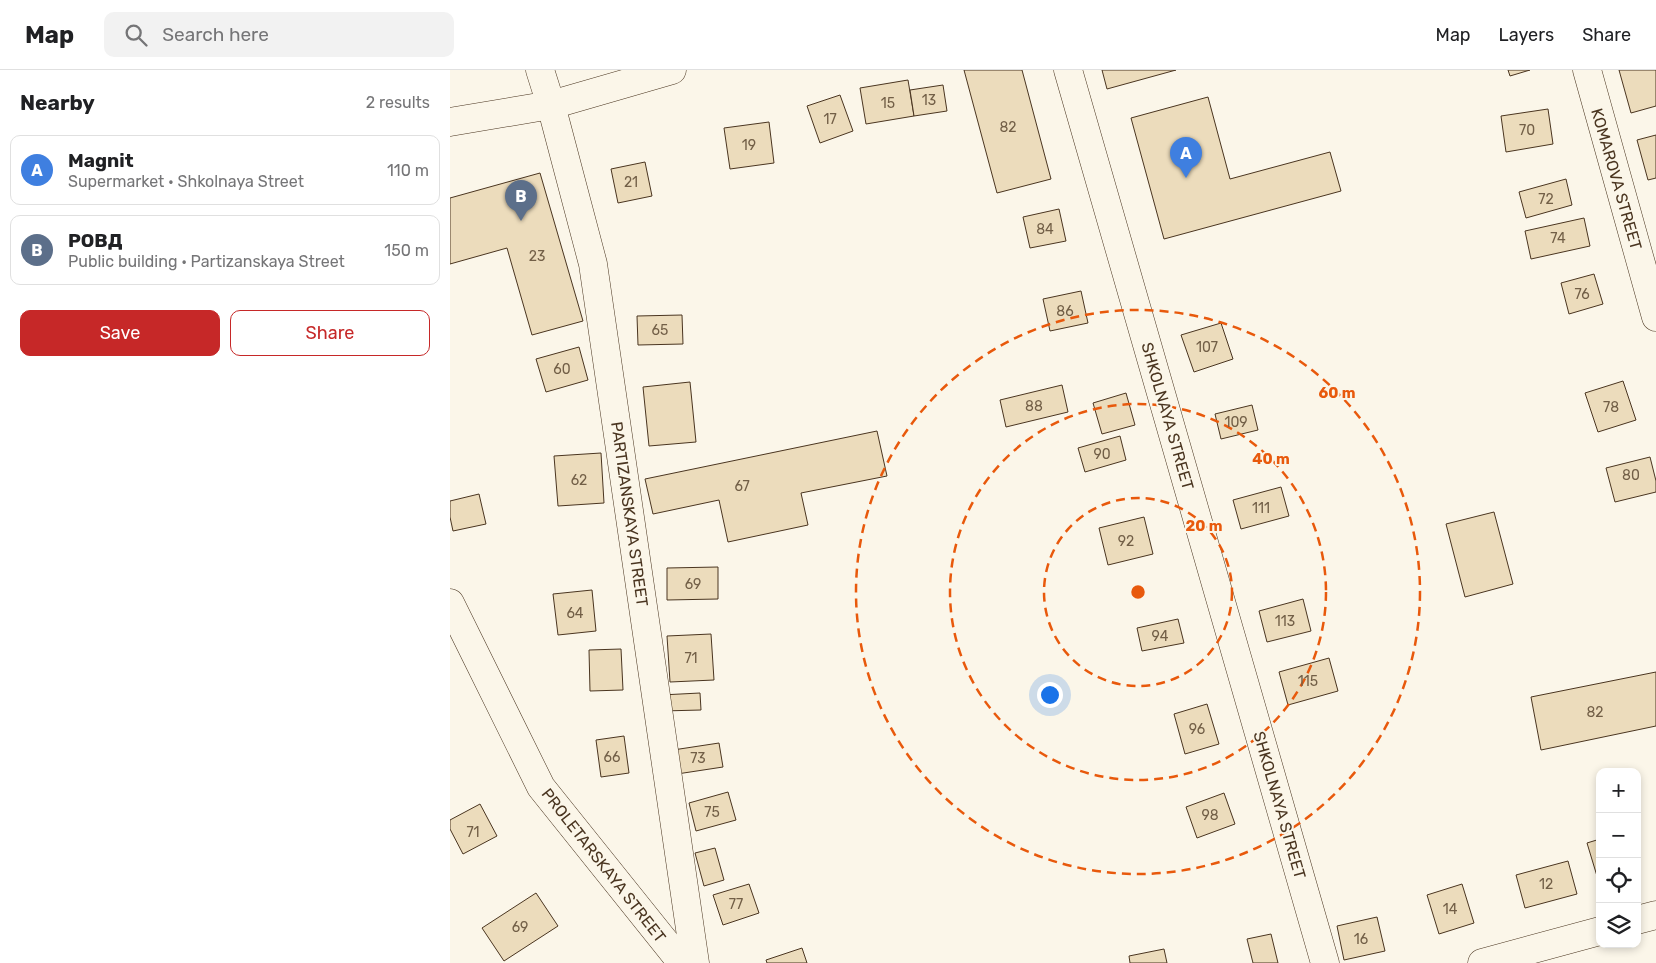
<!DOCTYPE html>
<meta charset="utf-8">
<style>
body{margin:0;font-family:Rubik,sans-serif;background:#f2f2f2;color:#202124}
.controls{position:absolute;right:15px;bottom:15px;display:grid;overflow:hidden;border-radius:10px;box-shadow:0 2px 8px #0003}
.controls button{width:45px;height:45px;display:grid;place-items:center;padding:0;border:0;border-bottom:1px solid #e0e0e0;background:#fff;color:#202124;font:25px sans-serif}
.you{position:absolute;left:599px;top:624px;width:18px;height:18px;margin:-12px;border:4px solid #fff;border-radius:50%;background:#1a73e8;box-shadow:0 0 0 8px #1a73e833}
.badge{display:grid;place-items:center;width:32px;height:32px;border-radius:50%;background:#c62828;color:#fff;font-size:16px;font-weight:700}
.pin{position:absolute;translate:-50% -41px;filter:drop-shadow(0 1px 2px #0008)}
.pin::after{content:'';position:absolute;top:26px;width:18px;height:15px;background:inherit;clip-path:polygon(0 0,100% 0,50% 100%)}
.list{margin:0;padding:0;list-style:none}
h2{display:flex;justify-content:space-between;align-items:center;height:65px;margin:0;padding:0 20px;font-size:21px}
h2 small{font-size:16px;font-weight:400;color:#757577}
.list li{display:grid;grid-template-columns:32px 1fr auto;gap:15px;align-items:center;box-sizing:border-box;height:70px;margin:0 10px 10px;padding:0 10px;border:1px solid #e0e0e0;border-radius:10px}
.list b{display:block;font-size:19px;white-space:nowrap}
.list p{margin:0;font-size:16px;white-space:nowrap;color:#757577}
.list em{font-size:16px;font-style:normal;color:#757577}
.actions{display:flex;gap:10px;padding:15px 20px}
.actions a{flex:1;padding:11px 0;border:1px solid #c62828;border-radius:10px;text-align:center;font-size:18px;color:#c62828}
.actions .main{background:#c62828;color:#fff}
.icon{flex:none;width:28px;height:28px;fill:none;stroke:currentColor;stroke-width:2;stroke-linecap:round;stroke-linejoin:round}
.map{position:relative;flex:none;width:1206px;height:893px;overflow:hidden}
header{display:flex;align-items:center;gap:30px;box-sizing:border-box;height:70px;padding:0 25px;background:#fff;border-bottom:1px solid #e0e0e0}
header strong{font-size:24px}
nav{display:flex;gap:28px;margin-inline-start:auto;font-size:18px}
.search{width:350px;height:45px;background:#f2f2f2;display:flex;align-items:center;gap:12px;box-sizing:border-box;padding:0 18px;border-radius:10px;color:#757577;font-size:19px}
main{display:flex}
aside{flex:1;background:#fff}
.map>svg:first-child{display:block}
.building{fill:#ecdcbc;stroke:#4a3520}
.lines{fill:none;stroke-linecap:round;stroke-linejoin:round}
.street-casing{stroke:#4a3520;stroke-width:29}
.secondary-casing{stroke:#4a3520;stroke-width:29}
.street{stroke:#fbf6e9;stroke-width:28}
.secondary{stroke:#fbf6e9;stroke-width:28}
.ring{fill:none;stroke:#e8590c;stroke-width:2.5;stroke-dasharray:9 6}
.labels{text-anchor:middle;stroke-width:4;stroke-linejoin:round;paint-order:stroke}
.number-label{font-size:14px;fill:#725f47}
.street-label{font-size:16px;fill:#4a3520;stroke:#fbf6e9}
.centre{fill:#e8590c;stroke:#fbf6e9;stroke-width:2.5}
.ring-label{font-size:15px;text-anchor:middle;font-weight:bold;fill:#e8590c;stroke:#fbf6e9;stroke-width:4;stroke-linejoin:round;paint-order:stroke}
</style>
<header>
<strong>Map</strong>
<div class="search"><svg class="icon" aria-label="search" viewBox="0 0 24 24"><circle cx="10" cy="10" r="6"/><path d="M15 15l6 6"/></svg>Search here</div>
<nav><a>Map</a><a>Layers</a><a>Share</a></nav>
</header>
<main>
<aside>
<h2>Nearby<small>2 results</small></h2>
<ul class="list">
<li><span class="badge" style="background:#3f7fe0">A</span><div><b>Magnit</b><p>Supermarket · Shkolnaya Street</p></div><em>110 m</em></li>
<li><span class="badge" style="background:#5c6f8a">B</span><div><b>РОВД</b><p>Public building · Partizanskaya Street</p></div><em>150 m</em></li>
</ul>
<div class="actions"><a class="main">Save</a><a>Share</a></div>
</aside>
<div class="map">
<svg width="1206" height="893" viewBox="0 0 1206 893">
<rect width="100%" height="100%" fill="#fbf6e9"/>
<g class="building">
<path d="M 514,0 L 572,0 L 601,109 L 547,123 Z"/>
<path d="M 652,0 L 726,0 L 657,19 Z"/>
<path d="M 1058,0 L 1080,0 L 1060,6 Z"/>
<path d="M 1169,0 L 1206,0 L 1206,36 L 1181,43 Z"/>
<path d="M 458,10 L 464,46 L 416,54 L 410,18 Z"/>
<path d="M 493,15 L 497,41 L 464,46 L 460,20 Z"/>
<path d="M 390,25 L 403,61 L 370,73 L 357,36 Z"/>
<path d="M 758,27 L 780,109 L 880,82 L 891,121 L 714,169 L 681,48 Z"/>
<path d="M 1098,39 L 1103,74 L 1056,82 L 1051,46 Z"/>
<path d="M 319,52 L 324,93 L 280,99 L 274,58 Z"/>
<path d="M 1206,65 L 1206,108 L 1198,110 L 1187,70 Z"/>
<path d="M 195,92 L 202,126 L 168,133 L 161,99 Z"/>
<path d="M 90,103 L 133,251 L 82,265 L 57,178 L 0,194 L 0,128 Z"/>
<path d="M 1116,109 L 1122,135 L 1076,148 L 1069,122 Z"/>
<path d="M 609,139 L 616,171 L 580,178 L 573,147 Z"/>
<path d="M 1134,148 L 1140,176 L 1081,189 L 1075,161 Z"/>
<path d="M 1144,204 L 1153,234 L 1119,244 L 1111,213 Z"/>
<path d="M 631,221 L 638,253 L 600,261 L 593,229 Z"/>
<path d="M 232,245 L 233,274 L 188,275 L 187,246 Z"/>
<path d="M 771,253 L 783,289 L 744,302 L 731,265 Z"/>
<path d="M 129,277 L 138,310 L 96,322 L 86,289 Z"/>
<path d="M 1173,311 L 1186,350 L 1148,362 L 1135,323 Z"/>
<path d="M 240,312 L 246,372 L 199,376 L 193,317 Z"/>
<path d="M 612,315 L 618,342 L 556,357 L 550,330 Z"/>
<path d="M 676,323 L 685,355 L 652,364 L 643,333 Z"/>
<path d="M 802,335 L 808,360 L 771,369 L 765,344 Z"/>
<path d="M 427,361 L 437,406 L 351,423 L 358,455 L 278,472 L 269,430 L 203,444 L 195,409 Z"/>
<path d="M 670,366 L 676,390 L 635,402 L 628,378 Z"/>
<path d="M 151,383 L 154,433 L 108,436 L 104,386 Z"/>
<path d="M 1200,387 L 1206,411 L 1206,422 L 1165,432 L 1156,398 Z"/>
<path d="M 831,417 L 839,446 L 791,459 L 783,430 Z"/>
<path d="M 29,424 L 36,454 L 3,461 L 0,447 L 0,431 Z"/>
<path d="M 1044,442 L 1063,514 L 1015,527 L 996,454 Z"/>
<path d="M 694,447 L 703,484 L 658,495 L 649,458 Z"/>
<path d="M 268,497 L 268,529 L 217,530 L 217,498 Z"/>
<path d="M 142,520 L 146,561 L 108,565 L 103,524 Z"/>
<path d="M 853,529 L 861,561 L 817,572 L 809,541 Z"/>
<path d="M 728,549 L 734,573 L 692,581 L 687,558 Z"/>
<path d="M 261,564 L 264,610 L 220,612 L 217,566 Z"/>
<path d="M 171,579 L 173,620 L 140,621 L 139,580 Z"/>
<path d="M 879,588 L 888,621 L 838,635 L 829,602 Z"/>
<path d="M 1206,602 L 1206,656 L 1091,680 L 1081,627 Z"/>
<path d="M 250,623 L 251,640 L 212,641 L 211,625 Z"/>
<path d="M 757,634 L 769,674 L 735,684 L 724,644 Z"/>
<path d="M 174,666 L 179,703 L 151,707 L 146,670 Z"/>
<path d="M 269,673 L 273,697 L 227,704 L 223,680 Z"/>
<path d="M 278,722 L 286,750 L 246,761 L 239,733 Z"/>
<path d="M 774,723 L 785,754 L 747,768 L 736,737 Z"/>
<path d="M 30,734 L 47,766 L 13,784 L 0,759 L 0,750 Z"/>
<path d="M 1150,769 L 1150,816 L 1137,773 Z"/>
<path d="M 265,778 L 274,810 L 254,816 L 245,783 Z"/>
<path d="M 1118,791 L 1127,824 L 1075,838 L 1066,805 Z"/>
<path d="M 299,814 L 309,843 L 273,855 L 263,825 Z"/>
<path d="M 1012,814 L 1024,853 L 989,864 L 977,825 Z"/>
<path d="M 86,823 L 108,856 L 54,891 L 32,858 Z"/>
<path d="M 927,847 L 935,881 L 894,890 L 887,856 Z"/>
<path d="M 821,864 L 828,893 L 803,893 L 797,869 Z"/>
<path d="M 352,878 L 357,893 L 317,893 L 316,890 Z"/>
<path d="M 714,879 L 717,893 L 680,893 L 679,886 Z"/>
</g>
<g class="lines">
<g class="street-casing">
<g id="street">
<path d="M 90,0 L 101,35 L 143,194 L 245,893"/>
<path d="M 1137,0 L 1206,247"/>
<path d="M 0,52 L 101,35 L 222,0"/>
<path d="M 0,533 L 91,717 L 232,893"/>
<path d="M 1187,850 L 1206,845"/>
<path d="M 1032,893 L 1150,861"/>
</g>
</g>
<g class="secondary-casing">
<path id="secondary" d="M 618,0 L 875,893"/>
</g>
<use href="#street" class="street"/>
<use href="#secondary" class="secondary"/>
</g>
<g class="ring">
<circle cx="688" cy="522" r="94"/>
<circle cx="688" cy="522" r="188"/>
<circle cx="688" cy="522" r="282"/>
</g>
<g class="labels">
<g class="number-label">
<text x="479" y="35">13</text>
<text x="438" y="38">15</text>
<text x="380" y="54">17</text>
<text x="558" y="62">82</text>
<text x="1077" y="65">70</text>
<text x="299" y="80">19</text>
<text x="181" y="117">21</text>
<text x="1096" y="134">72</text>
<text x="595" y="164">84</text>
<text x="1108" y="173">74</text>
<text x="87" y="191">23</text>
<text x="1132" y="229">76</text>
<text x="615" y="246">86</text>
<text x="210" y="265">65</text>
<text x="757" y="282">107</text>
<text x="112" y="304">60</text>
<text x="584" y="341">88</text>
<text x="1161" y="342">78</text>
<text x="786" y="357">109</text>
<text x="652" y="389">90</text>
<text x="1181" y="410">80</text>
<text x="129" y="415">62</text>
<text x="292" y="421">67</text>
<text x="811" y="443">111</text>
<text x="676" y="476">92</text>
<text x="243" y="519">69</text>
<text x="125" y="548">64</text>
<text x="835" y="556">113</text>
<text x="710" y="571">94</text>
<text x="241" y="593">71</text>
<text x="858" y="616">115</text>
<text x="1145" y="647">82</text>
<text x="747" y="664">96</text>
<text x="162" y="692">66</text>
<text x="248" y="693">73</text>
<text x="262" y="747">75</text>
<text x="760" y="750">98</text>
<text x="23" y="767">71</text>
<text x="1096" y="819">12</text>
<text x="286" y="839">77</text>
<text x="1000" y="844">14</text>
<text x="70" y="862">69</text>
<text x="911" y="874">16</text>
</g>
<g class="street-label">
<text transform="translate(1167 109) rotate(74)" y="6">KOMAROVA STREET</text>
<text transform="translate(718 346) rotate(74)" y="6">SHKOLNAYA STREET</text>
<text transform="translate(180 444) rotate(82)" y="6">PARTIZANSKAYA STREET</text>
<text transform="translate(830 735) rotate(74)" y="6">SHKOLNAYA STREET</text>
<text transform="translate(154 795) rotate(52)" y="6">PROLETARSKAYA STREET</text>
</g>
</g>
<circle cx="688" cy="522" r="8" class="centre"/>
<g class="ring-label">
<text x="887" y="328">60 m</text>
<text x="821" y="394">40 m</text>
<text x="754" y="461">20 m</text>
</g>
</svg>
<div class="controls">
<button>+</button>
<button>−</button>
<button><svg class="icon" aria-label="locate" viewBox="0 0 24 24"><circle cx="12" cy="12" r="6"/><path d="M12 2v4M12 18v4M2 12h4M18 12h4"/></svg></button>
<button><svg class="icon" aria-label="layers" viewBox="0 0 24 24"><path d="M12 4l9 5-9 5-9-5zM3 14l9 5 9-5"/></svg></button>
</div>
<div class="you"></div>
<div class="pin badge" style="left:736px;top:108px;background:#3f7fe0">A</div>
<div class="pin badge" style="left:71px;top:151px;background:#5c6f8a">B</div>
</div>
</main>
